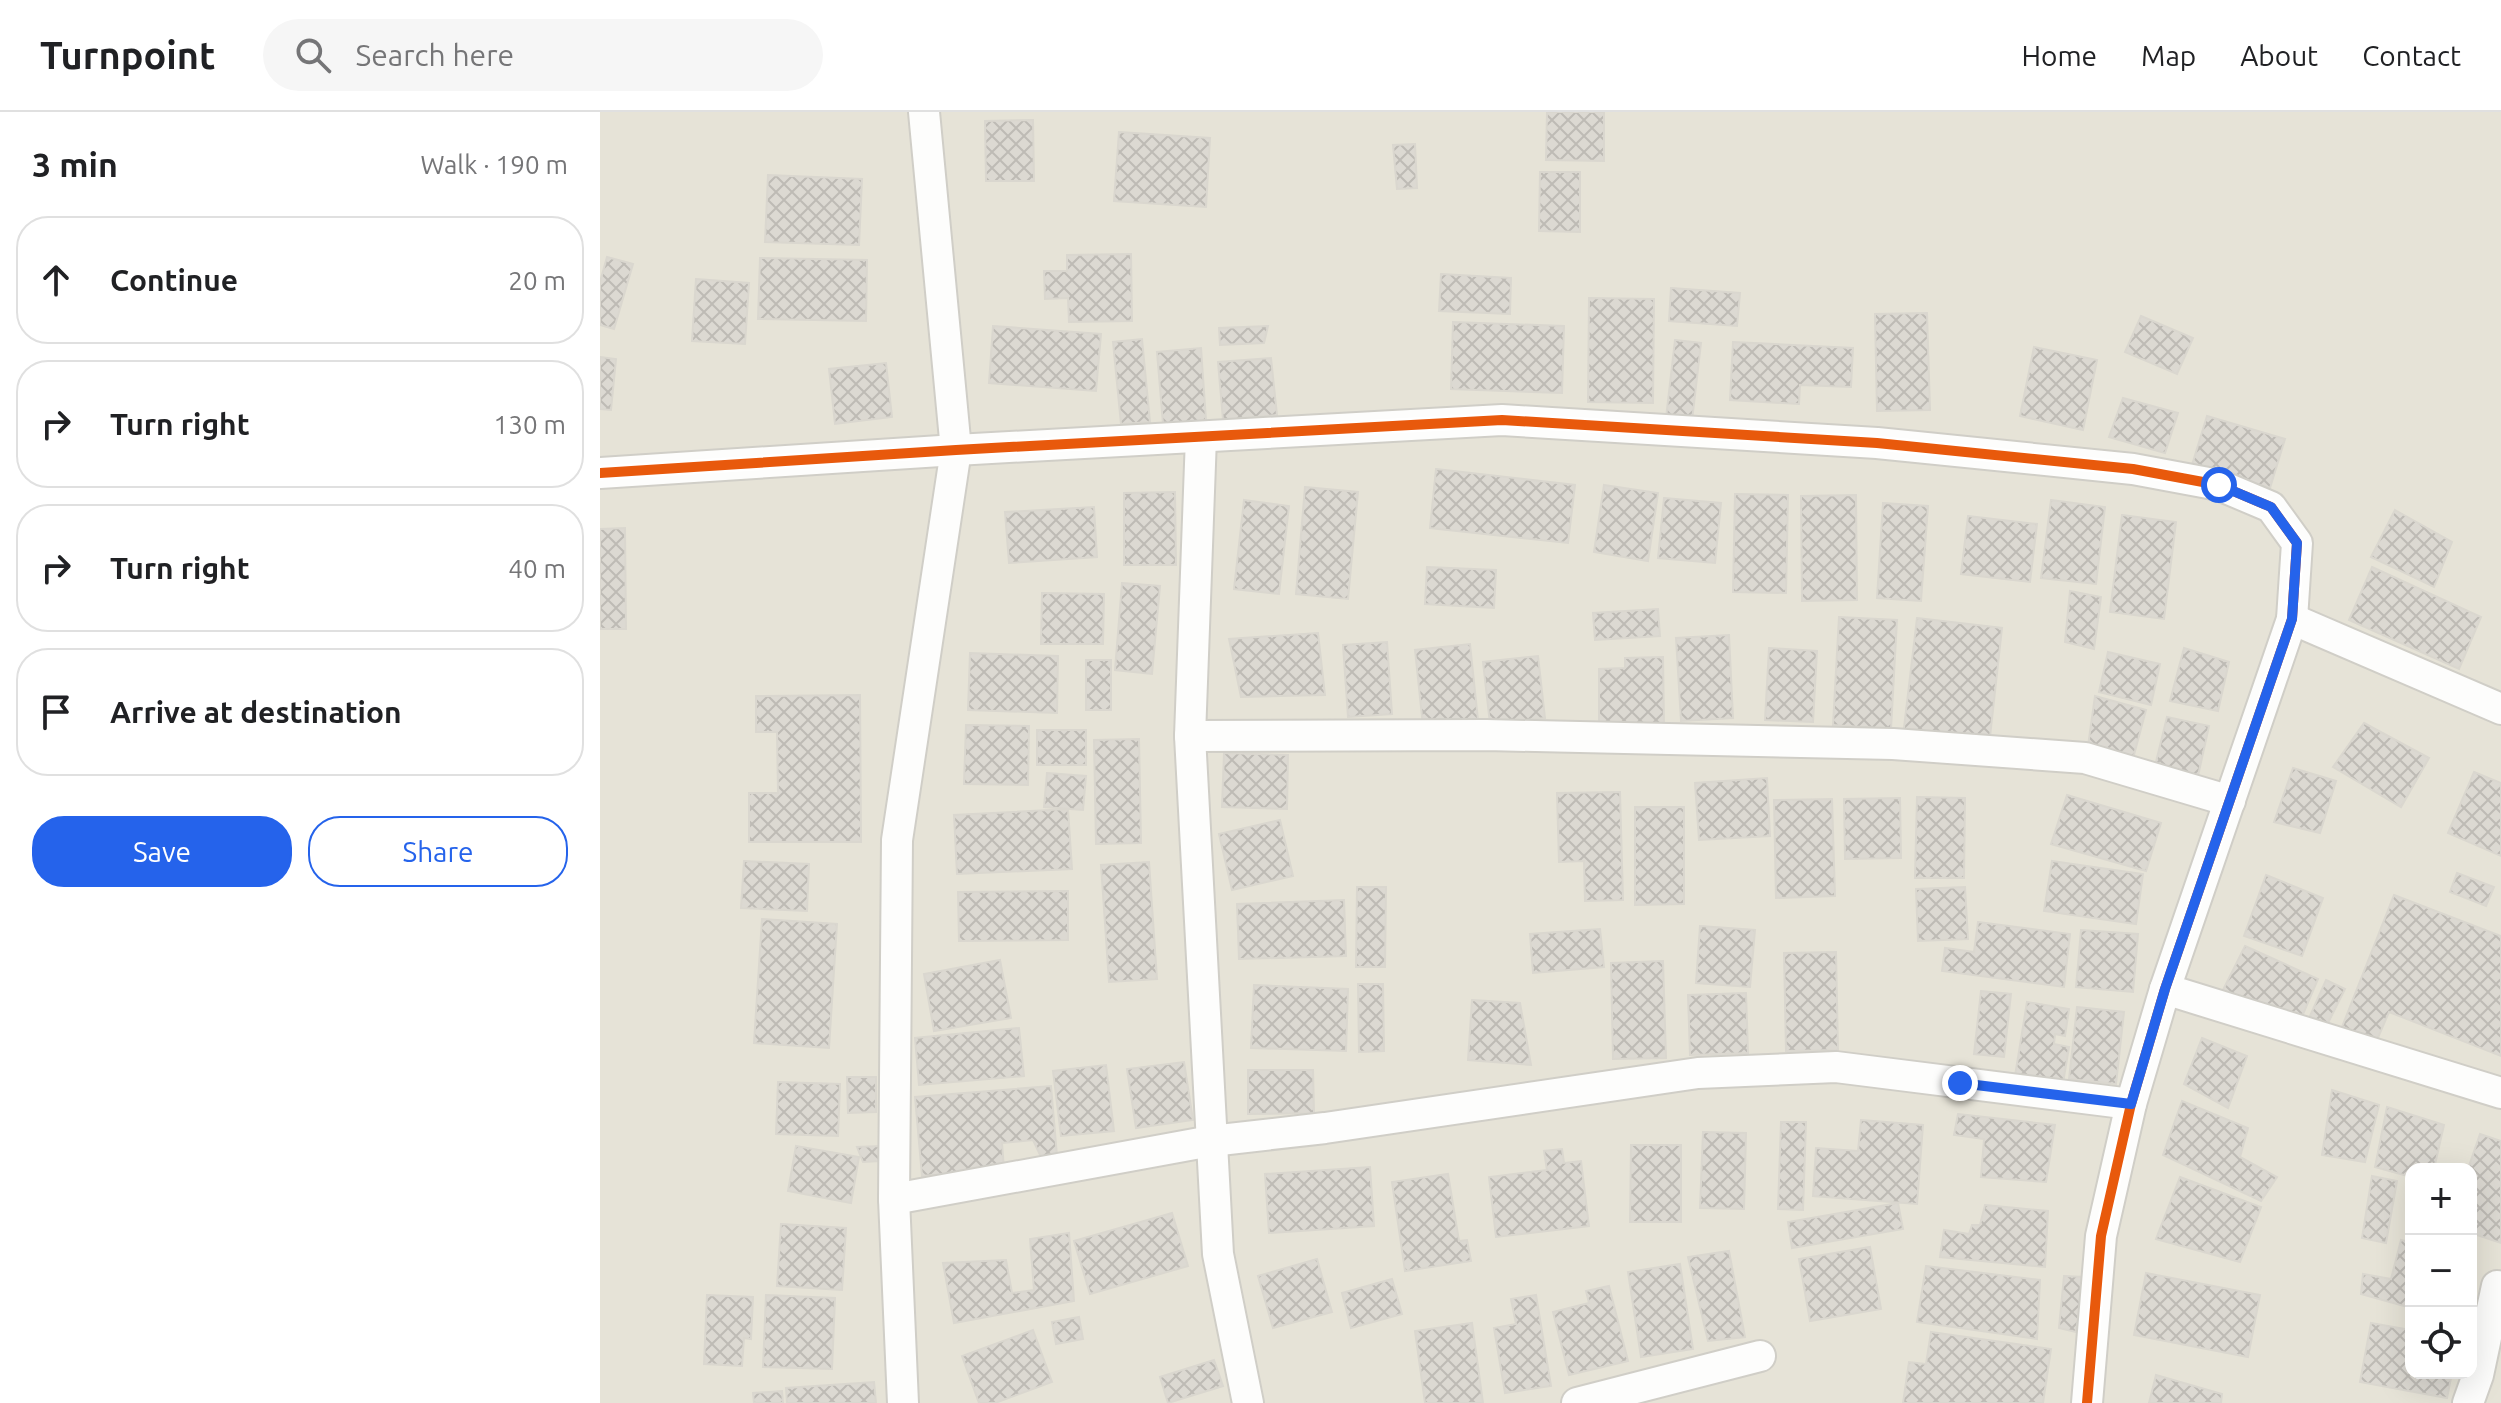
<!DOCTYPE html>
<meta charset="utf-8">
<style>
body{margin:0;font-family:Ubuntu,sans-serif;background:#f6f6f6;color:#202124}
.controls{position:absolute;right:24px;bottom:24px;display:grid;overflow:hidden;border-radius:16px;box-shadow:0 8px 32px #0002}
.controls button{width:72px;height:72px;display:grid;place-items:center;padding:0;border:0;border-bottom:2px solid #e0e0e0;background:#fff;color:#202124;font:40px sans-serif}
.stop{position:absolute;width:24px;height:24px;margin:-18px;border:6px solid #2563eb;border-radius:50%;background:#fff}
.stop.end{background:#2563eb;border-color:#fff;box-shadow:0 2px 8px #0008}
.list{margin:0;padding:0;list-style:none}
h2{display:flex;justify-content:space-between;align-items:center;height:104px;margin:0;padding:0 32px;font-size:34px}
h2 small{font-size:26px;font-weight:400;color:#757577}
.list li{display:grid;grid-template-columns:52px 1fr auto;gap:24px;align-items:center;box-sizing:border-box;height:128px;margin:0 16px 16px;padding:0 16px;border:2px solid #e0e0e0;border-radius:32px}
.list b{display:block;font-size:30px;white-space:nowrap}
.list em{font-size:26px;font-style:normal;color:#757577}
.actions{display:flex;gap:16px;padding:24px 32px}
.actions a{flex:1;padding:18px 0;border:2px solid #2563eb;border-radius:32px;text-align:center;font-size:28px;color:#2563eb}
.actions .main{background:#2563eb;color:#fff}
.icon{flex:none;width:44px;height:44px;fill:none;stroke:currentColor;stroke-width:2;stroke-linecap:round;stroke-linejoin:round}
.map{position:relative;flex:none;width:1901px;height:1291px;overflow:hidden}
header{display:flex;align-items:center;gap:48px;box-sizing:border-box;height:112px;padding:0 40px;background:#fff;border-bottom:2px solid #e0e0e0}
header strong{font-size:38px}
nav{display:flex;gap:44px;margin-inline-start:auto;font-size:28px}
.search{width:560px;height:72px;background:#f6f6f6;display:flex;align-items:center;gap:20px;box-sizing:border-box;padding:0 28px;border-radius:44px;color:#757577;font-size:30px}
main{display:flex}
aside{flex:1;background:#fff}
.map>svg:first-child{display:block}
.residential{fill:#e6e3d7;fill-rule:evenodd}
.building{fill:url(#building-cross-hatch);stroke:#dad7cf;stroke-width:2}
.lines{fill:none;stroke-linecap:round;stroke-linejoin:round}
.minor-casing{stroke:#d0cec7;stroke-width:34}
.minor{stroke:#fdfdfc;stroke-width:30}
.cycleway-casing{stroke:#fff;stroke-width:15}
.cycleway{stroke:#e8590c;stroke-width:10}
.route{stroke:#2563eb;stroke-width:10}
</style>
<header>
<strong>Turnpoint</strong>
<div class="search"><svg class="icon" aria-label="search" viewBox="0 0 24 24"><circle cx="10" cy="10" r="6"/><path d="M15 15l6 6"/></svg>Search here</div>
<nav><a>Home</a><a>Map</a><a>About</a><a>Contact</a></nav>
</header>
<main>
<aside>
<h2>3 min<small>Walk · 190 m</small></h2>
<ul class="list">
<li><svg class="icon" aria-label="ahead" viewBox="0 0 24 24"><path d="M12 20V5M6 11l6-6 6 6"/></svg><div><b>Continue</b></div><em>20 m</em></li>
<li><svg class="icon" aria-label="right" viewBox="0 0 24 24"><path d="M7 20v-9h11M14 6l5 5-5 5"/></svg><div><b>Turn right</b></div><em>130 m</em></li>
<li><svg class="icon" aria-label="right" viewBox="0 0 24 24"><path d="M7 20v-9h11M14 6l5 5-5 5"/></svg><div><b>Turn right</b></div><em>40 m</em></li>
<li><svg class="icon" aria-label="arrive" viewBox="0 0 24 24"><path d="M6 21V4h12l-3 4 3 4H6"/></svg><div><b>Arrive at destination</b></div></li>
</ul>
<div class="actions"><a class="main">Save</a><a>Share</a></div>
</aside>
<div class="map">
<svg width="1901" height="1291" viewBox="0 0 1901 1291">
<defs>
<pattern id="building-cross-hatch" width="8" height="8" patternUnits="userSpaceOnUse" patternTransform="scale(2)"><rect width="8" height="8" fill="#dcd9d2"/><path d="M0 0l8 8M0 8l8-8" fill="none" stroke="#bebbb5"/></pattern>
</defs>
<rect width="100%" height="100%" fill="#f2f0ea"/>
<path class="residential" d="M 0,0 L 1901,0 L 1901,1291 L 0,1291 ZM 1811,1057 L 1871,1057 L 1871,1261 L 1811,1261 Z"/>
<g class="building">
<path d="M 947,0 L 1004,0 L 1004,49 L 946,48 Z"/>
<path d="M 433,8 L 434,69 L 386,69 L 385,9 Z"/>
<path d="M 519,20 L 610,26 L 606,95 L 514,89 Z"/>
<path d="M 815,32 L 817,76 L 797,77 L 793,33 Z"/>
<path d="M 940,60 L 980,60 L 980,120 L 939,119 Z"/>
<path d="M 168,63 L 262,67 L 259,133 L 165,130 Z"/>
<path d="M 531,142 L 532,209 L 469,210 L 468,186 L 445,187 L 444,159 L 467,159 L 467,143 Z"/>
<path d="M 7,145 L 33,152 L 14,217 L 0,213 L 0,170 Z"/>
<path d="M 160,146 L 267,148 L 266,209 L 158,207 Z"/>
<path d="M 841,162 L 911,166 L 910,202 L 839,199 Z"/>
<path d="M 96,167 L 149,171 L 145,232 L 92,229 Z"/>
<path d="M 1071,176 L 1140,181 L 1137,214 L 1069,209 Z"/>
<path d="M 989,186 L 1054,187 L 1053,291 L 988,290 Z"/>
<path d="M 1327,201 L 1330,298 L 1277,299 L 1275,202 Z"/>
<path d="M 1541,204 L 1593,226 L 1577,262 L 1525,240 Z"/>
<path d="M 853,210 L 964,214 L 962,281 L 851,277 Z"/>
<path d="M 393,214 L 501,222 L 496,279 L 389,271 Z"/>
<path d="M 668,214 L 664,231 L 620,233 L 619,216 Z"/>
<path d="M 542,227 L 550,310 L 521,312 L 513,230 Z"/>
<path d="M 1075,228 L 1101,231 L 1092,309 L 1066,306 Z"/>
<path d="M 1133,230 L 1253,236 L 1251,275 L 1200,273 L 1199,292 L 1130,288 Z"/>
<path d="M 1434,235 L 1497,248 L 1483,318 L 1420,304 Z"/>
<path d="M 601,236 L 606,308 L 563,312 L 557,240 Z"/>
<path d="M 0,245 L 16,247 L 11,298 L 0,297 Z"/>
<path d="M 671,246 L 677,303 L 623,308 L 618,250 Z"/>
<path d="M 286,251 L 292,305 L 235,312 L 229,257 Z"/>
<path d="M 1523,286 L 1578,301 L 1565,341 L 1509,325 Z"/>
<path d="M 1607,304 L 1685,327 L 1670,376 L 1592,353 Z"/>
<path d="M 836,357 L 975,373 L 968,431 L 830,416 Z"/>
<path d="M 1004,373 L 1058,381 L 1048,449 L 994,440 Z"/>
<path d="M 705,375 L 758,380 L 748,487 L 696,482 Z"/>
<path d="M 575,380 L 576,453 L 524,453 L 524,381 Z"/>
<path d="M 1135,382 L 1188,383 L 1186,481 L 1133,480 Z"/>
<path d="M 1256,383 L 1257,488 L 1202,489 L 1201,384 Z"/>
<path d="M 1064,386 L 1121,391 L 1115,451 L 1058,446 Z"/>
<path d="M 644,388 L 689,394 L 679,482 L 634,477 Z"/>
<path d="M 1451,388 L 1505,395 L 1496,472 L 1441,466 Z"/>
<path d="M 1283,391 L 1328,394 L 1321,489 L 1277,486 Z"/>
<path d="M 494,395 L 497,445 L 409,451 L 405,400 Z"/>
<path d="M 1795,398 L 1852,430 L 1834,475 L 1771,445 Z"/>
<path d="M 1522,403 L 1576,410 L 1564,507 L 1510,500 Z"/>
<path d="M 1368,404 L 1437,412 L 1430,470 L 1361,462 Z"/>
<path d="M 25,416 L 26,517 L 0,517 L 0,417 Z"/>
<path d="M 827,455 L 896,458 L 894,496 L 825,492 Z"/>
<path d="M 1772,455 L 1881,505 L 1859,557 L 1749,508 Z"/>
<path d="M 522,471 L 560,474 L 552,562 L 515,558 Z"/>
<path d="M 1470,479 L 1501,485 L 1494,537 L 1465,530 Z"/>
<path d="M 442,481 L 504,482 L 503,532 L 441,532 Z"/>
<path d="M 1058,497 L 1060,524 L 995,528 L 993,501 Z"/>
<path d="M 1239,505 L 1297,508 L 1291,617 L 1233,613 Z"/>
<path d="M 1317,506 L 1402,516 L 1389,634 L 1303,624 Z"/>
<path d="M 718,521 L 725,583 L 641,585 L 629,527 Z"/>
<path d="M 1129,523 L 1133,606 L 1081,609 L 1076,526 Z"/>
<path d="M 787,530 L 792,602 L 748,605 L 743,533 Z"/>
<path d="M 870,532 L 878,608 L 823,614 L 815,538 Z"/>
<path d="M 1169,536 L 1217,539 L 1213,610 L 1165,608 Z"/>
<path d="M 1584,536 L 1629,550 L 1618,599 L 1570,589 Z"/>
<path d="M 1508,540 L 1560,552 L 1551,593 L 1499,580 Z"/>
<path d="M 370,541 L 458,544 L 457,601 L 368,598 Z"/>
<path d="M 938,544 L 945,606 L 890,612 L 883,550 Z"/>
<path d="M 1063,545 L 1064,613 L 999,614 L 999,557 L 1025,556 L 1025,546 Z"/>
<rect x="486" y="548" width="25" height="50"/>
<path d="M 260,583 L 261,730 L 149,730 L 149,681 L 178,681 L 177,620 L 156,620 L 156,584 Z"/>
<path d="M 1495,584 L 1546,598 L 1531,654 L 1487,641 Z"/>
<path d="M 1567,605 L 1609,614 L 1598,664 L 1555,654 Z"/>
<path d="M 1764,611 L 1829,646 L 1801,695 L 1733,655 Z"/>
<path d="M 366,613 L 429,614 L 428,673 L 364,672 Z"/>
<rect x="437" y="618" width="49" height="35"/>
<path d="M 539,627 L 541,731 L 496,732 L 494,628 Z"/>
<path d="M 624,641 L 688,643 L 687,697 L 622,695 Z"/>
<path d="M 1693,656 L 1736,669 L 1720,721 L 1674,710 Z"/>
<path d="M 1874,660 L 1901,671 L 1901,744 L 1848,721 Z"/>
<path d="M 447,661 L 486,664 L 483,698 L 444,695 Z"/>
<path d="M 1167,666 L 1170,724 L 1099,728 L 1095,671 Z"/>
<path d="M 1020,680 L 1023,788 L 985,789 L 984,749 L 959,750 L 957,681 Z"/>
<path d="M 1467,683 L 1561,711 L 1546,759 L 1451,732 Z"/>
<path d="M 1317,685 L 1365,686 L 1364,766 L 1315,766 Z"/>
<path d="M 1300,686 L 1301,746 L 1245,747 L 1244,687 Z"/>
<path d="M 1232,687 L 1235,784 L 1176,786 L 1174,688 Z"/>
<path d="M 1035,695 L 1084,695 L 1084,792 L 1035,793 Z"/>
<path d="M 468,697 L 472,757 L 357,762 L 354,703 Z"/>
<path d="M 680,708 L 693,764 L 632,778 L 619,722 Z"/>
<path d="M 144,749 L 209,752 L 207,799 L 141,796 Z"/>
<path d="M 1452,749 L 1543,762 L 1536,812 L 1444,799 Z"/>
<path d="M 549,750 L 557,867 L 509,870 L 501,753 Z"/>
<path d="M 1857,761 L 1894,775 L 1886,794 L 1850,780 Z"/>
<path d="M 1666,763 L 1723,786 L 1702,844 L 1644,824 Z"/>
<path d="M 757,775 L 786,775 L 785,855 L 756,855 Z"/>
<path d="M 1365,775 L 1368,827 L 1318,829 L 1316,777 Z"/>
<path d="M 468,779 L 468,828 L 359,829 L 358,780 Z"/>
<path d="M 1794,783 L 1901,824 L 1901,944 L 1789,900 L 1777,928 L 1742,915 Z"/>
<path d="M 744,788 L 746,844 L 639,847 L 637,792 Z"/>
<path d="M 162,807 L 237,812 L 229,936 L 154,931 Z"/>
<path d="M 1378,810 L 1470,822 L 1464,875 L 1342,859 L 1345,836 L 1374,840 Z"/>
<path d="M 1100,814 L 1155,818 L 1150,875 L 1096,871 Z"/>
<path d="M 1000,817 L 1004,855 L 933,861 L 930,822 Z"/>
<path d="M 1481,818 L 1538,822 L 1533,880 L 1476,875 Z"/>
<path d="M 1645,834 L 1718,867 L 1698,914 L 1621,882 Z"/>
<path d="M 1236,840 L 1238,938 L 1186,939 L 1184,841 Z"/>
<path d="M 400,848 L 411,906 L 334,919 L 324,862 Z"/>
<path d="M 1063,849 L 1066,946 L 1013,947 L 1011,851 Z"/>
<path d="M 1726,868 L 1745,877 L 1723,921 L 1706,913 Z"/>
<path d="M 758,872 L 783,872 L 784,939 L 759,940 Z"/>
<path d="M 654,873 L 748,877 L 746,939 L 651,936 Z"/>
<path d="M 1381,879 L 1411,882 L 1404,945 L 1374,942 Z"/>
<path d="M 1146,881 L 1148,941 L 1090,943 L 1088,883 Z"/>
<path d="M 872,888 L 920,891 L 931,953 L 868,948 Z"/>
<path d="M 1427,890 L 1469,897 L 1465,924 L 1455,922 L 1454,932 L 1469,935 L 1463,971 L 1415,964 Z"/>
<path d="M 1477,895 L 1524,900 L 1516,972 L 1469,967 Z"/>
<path d="M 419,916 L 424,964 L 319,973 L 315,926 Z"/>
<path d="M 1602,926 L 1647,944 L 1628,996 L 1584,972 Z"/>
<path d="M 584,950 L 593,1008 L 536,1016 L 527,957 Z"/>
<path d="M 506,953 L 514,1019 L 461,1024 L 453,959 Z"/>
<path d="M 648,958 L 713,958 L 714,1001 L 648,1002 Z"/>
<path d="M 247,965 L 276,965 L 276,1000 L 248,1001 Z"/>
<path d="M 178,970 L 240,972 L 238,1024 L 176,1022 Z"/>
<path d="M 451,974 L 457,1044 L 441,1045 L 433,1028 L 402,1031 L 404,1057 L 322,1064 L 315,985 Z"/>
<path d="M 1732,978 L 1779,993 L 1765,1050 L 1722,1043 Z"/>
<path d="M 1582,989 L 1648,1016 L 1640,1045 L 1677,1065 L 1661,1089 L 1563,1043 Z"/>
<path d="M 1787,995 L 1844,1013 L 1834,1057 L 1811,1057 L 1811,1065 L 1775,1055 Z"/>
<path d="M 1358,1002 L 1455,1013 L 1446,1070 L 1381,1065 L 1384,1027 L 1354,1023 Z"/>
<path d="M 1261,1008 L 1323,1013 L 1317,1092 L 1213,1084 L 1216,1036 L 1258,1039 Z"/>
<path d="M 1181,1010 L 1206,1010 L 1203,1098 L 1178,1097 Z"/>
<path d="M 1103,1020 L 1146,1021 L 1144,1097 L 1100,1096 Z"/>
<path d="M 1880,1022 L 1901,1029 L 1901,1131 L 1871,1121 L 1871,1057 L 1868,1057 Z"/>
<path d="M 1031,1033 L 1081,1033 L 1081,1110 L 1030,1110 Z"/>
<path d="M 196,1034 L 259,1045 L 251,1091 L 188,1079 Z"/>
<path d="M 280,1034 L 280,1049 L 263,1050 L 257,1035 Z"/>
<path d="M 962,1037 L 964,1051 L 981,1049 L 989,1114 L 896,1125 L 889,1065 L 947,1058 L 944,1039 Z"/>
<path d="M 770,1055 L 774,1114 L 669,1121 L 665,1062 Z"/>
<path d="M 848,1062 L 859,1129 L 867,1128 L 871,1149 L 805,1159 L 792,1070 Z"/>
<path d="M 1772,1064 L 1797,1069 L 1786,1131 L 1762,1126 Z"/>
<path d="M 1580,1065 L 1661,1095 L 1640,1150 L 1556,1127 Z"/>
<path d="M 1298,1091 L 1303,1117 L 1192,1136 L 1188,1110 Z"/>
<path d="M 1385,1093 L 1448,1099 L 1445,1155 L 1340,1145 L 1344,1118 L 1369,1122 L 1372,1113 L 1380,1113 Z"/>
<path d="M 572,1101 L 588,1154 L 490,1182 L 474,1129 Z"/>
<path d="M 181,1112 L 246,1116 L 242,1178 L 177,1174 Z"/>
<path d="M 469,1121 L 474,1189 L 354,1211 L 343,1151 L 406,1148 L 412,1181 L 434,1178 L 430,1127 Z"/>
<path d="M 1801,1128 L 1811,1130 L 1811,1196 L 1761,1182 L 1763,1162 L 1791,1167 Z"/>
<path d="M 1270,1135 L 1281,1197 L 1210,1209 L 1199,1147 Z"/>
<path d="M 1129,1139 L 1145,1225 L 1108,1229 L 1088,1145 Z"/>
<path d="M 717,1147 L 732,1200 L 673,1216 L 658,1164 Z"/>
<path d="M 1080,1152 L 1093,1237 L 1041,1245 L 1028,1160 Z"/>
<path d="M 1326,1154 L 1440,1168 L 1437,1227 L 1317,1210 Z"/>
<path d="M 1546,1161 L 1660,1183 L 1648,1245 L 1534,1223 Z"/>
<path d="M 1464,1164 L 1484,1165 L 1476,1220 L 1459,1216 Z"/>
<path d="M 792,1167 L 802,1202 L 751,1216 L 742,1181 Z"/>
<path d="M 1009,1174 L 1028,1249 L 969,1263 L 953,1200 L 989,1191 L 986,1179 Z"/>
<path d="M 107,1183 L 153,1185 L 151,1227 L 144,1226 L 142,1254 L 104,1252 Z"/>
<path d="M 166,1183 L 235,1186 L 232,1257 L 163,1255 Z"/>
<path d="M 936,1183 L 951,1274 L 905,1281 L 894,1216 L 916,1212 L 911,1187 Z"/>
<path d="M 479,1205 L 483,1227 L 456,1232 L 452,1210 Z"/>
<path d="M 872,1211 L 883,1291 L 825,1291 L 815,1219 Z"/>
<path d="M 1771,1211 L 1811,1218 L 1811,1261 L 1852,1261 L 1847,1286 L 1760,1270 Z"/>
<path d="M 433,1218 L 452,1270 L 395,1291 L 379,1291 L 362,1244 Z"/>
<path d="M 1331,1220 L 1451,1237 L 1443,1291 L 1303,1291 L 1309,1250 L 1326,1252 Z"/>
<path d="M 614,1248 L 623,1274 L 568,1291 L 560,1265 Z"/>
<path d="M 1556,1263 L 1622,1282 L 1621,1291 L 1549,1291 Z"/>
<path d="M 274,1270 L 276,1291 L 187,1291 L 186,1276 Z"/>
<path d="M 182,1279 L 183,1291 L 154,1291 L 153,1281 Z"/>
</g>
<g class="lines">
<g class="minor-casing">
<g id="minor">
<path d="M 601,325 L 590,624 L 618,1142 L 648,1291"/>
<path d="M 0,361 L 356,338 L 902,308 L 1277,331 L 1533,357 L 1619,373 L 1671,395 L 1697,431 L 1692,507 L 1565,877 L 1531,992 L 1501,1124 L 1487,1291"/>
<path d="M 1692,507 L 1901,597"/>
<path d="M 590,624 L 886,623 L 1293,632 L 1485,646 L 1630,689"/>
<path d="M 1565,877 L 1901,981"/>
<path d="M 294,1087 L 611,1029 L 725,1016 L 1098,961 L 1236,955 L 1531,992"/>
<path d="M 303,1291 L 294,1087 L 297,728 L 356,338 L 324,0"/>
<path d="M 977,1291 L 1160,1244"/>
<path d="M 1868,1291 L 1878,1263 L 1897,1174"/>
</g>
</g>
<use href="#minor" class="minor"/>
<g class="cycleway-casing">
<path id="cycleway" d="M 0,361 L 356,338 L 902,308 L 1277,331 L 1533,357 L 1619,373 L 1671,395 L 1697,431 L 1692,507 L 1565,877 L 1531,992 L 1501,1124 L 1487,1291"/>
</g>
<use href="#cycleway" class="cycleway"/>
</g>
<g class="lines">
<path class="route" d="M 1360,971 L 1531,992 L 1565,877 L 1692,507 L 1697,431 L 1671,395 L 1619,373"/>
</g>
</svg>
<div class="controls">
<button>+</button>
<button>−</button>
<button><svg class="icon" aria-label="locate" viewBox="0 0 24 24"><circle cx="12" cy="12" r="6"/><path d="M12 2v4M12 18v4M2 12h4M18 12h4"/></svg></button>
</div>
<div class="stop" style="left:1619px;top:373px"></div>
<div class="stop end" style="left:1360px;top:971px"></div>
</div>
</main>
